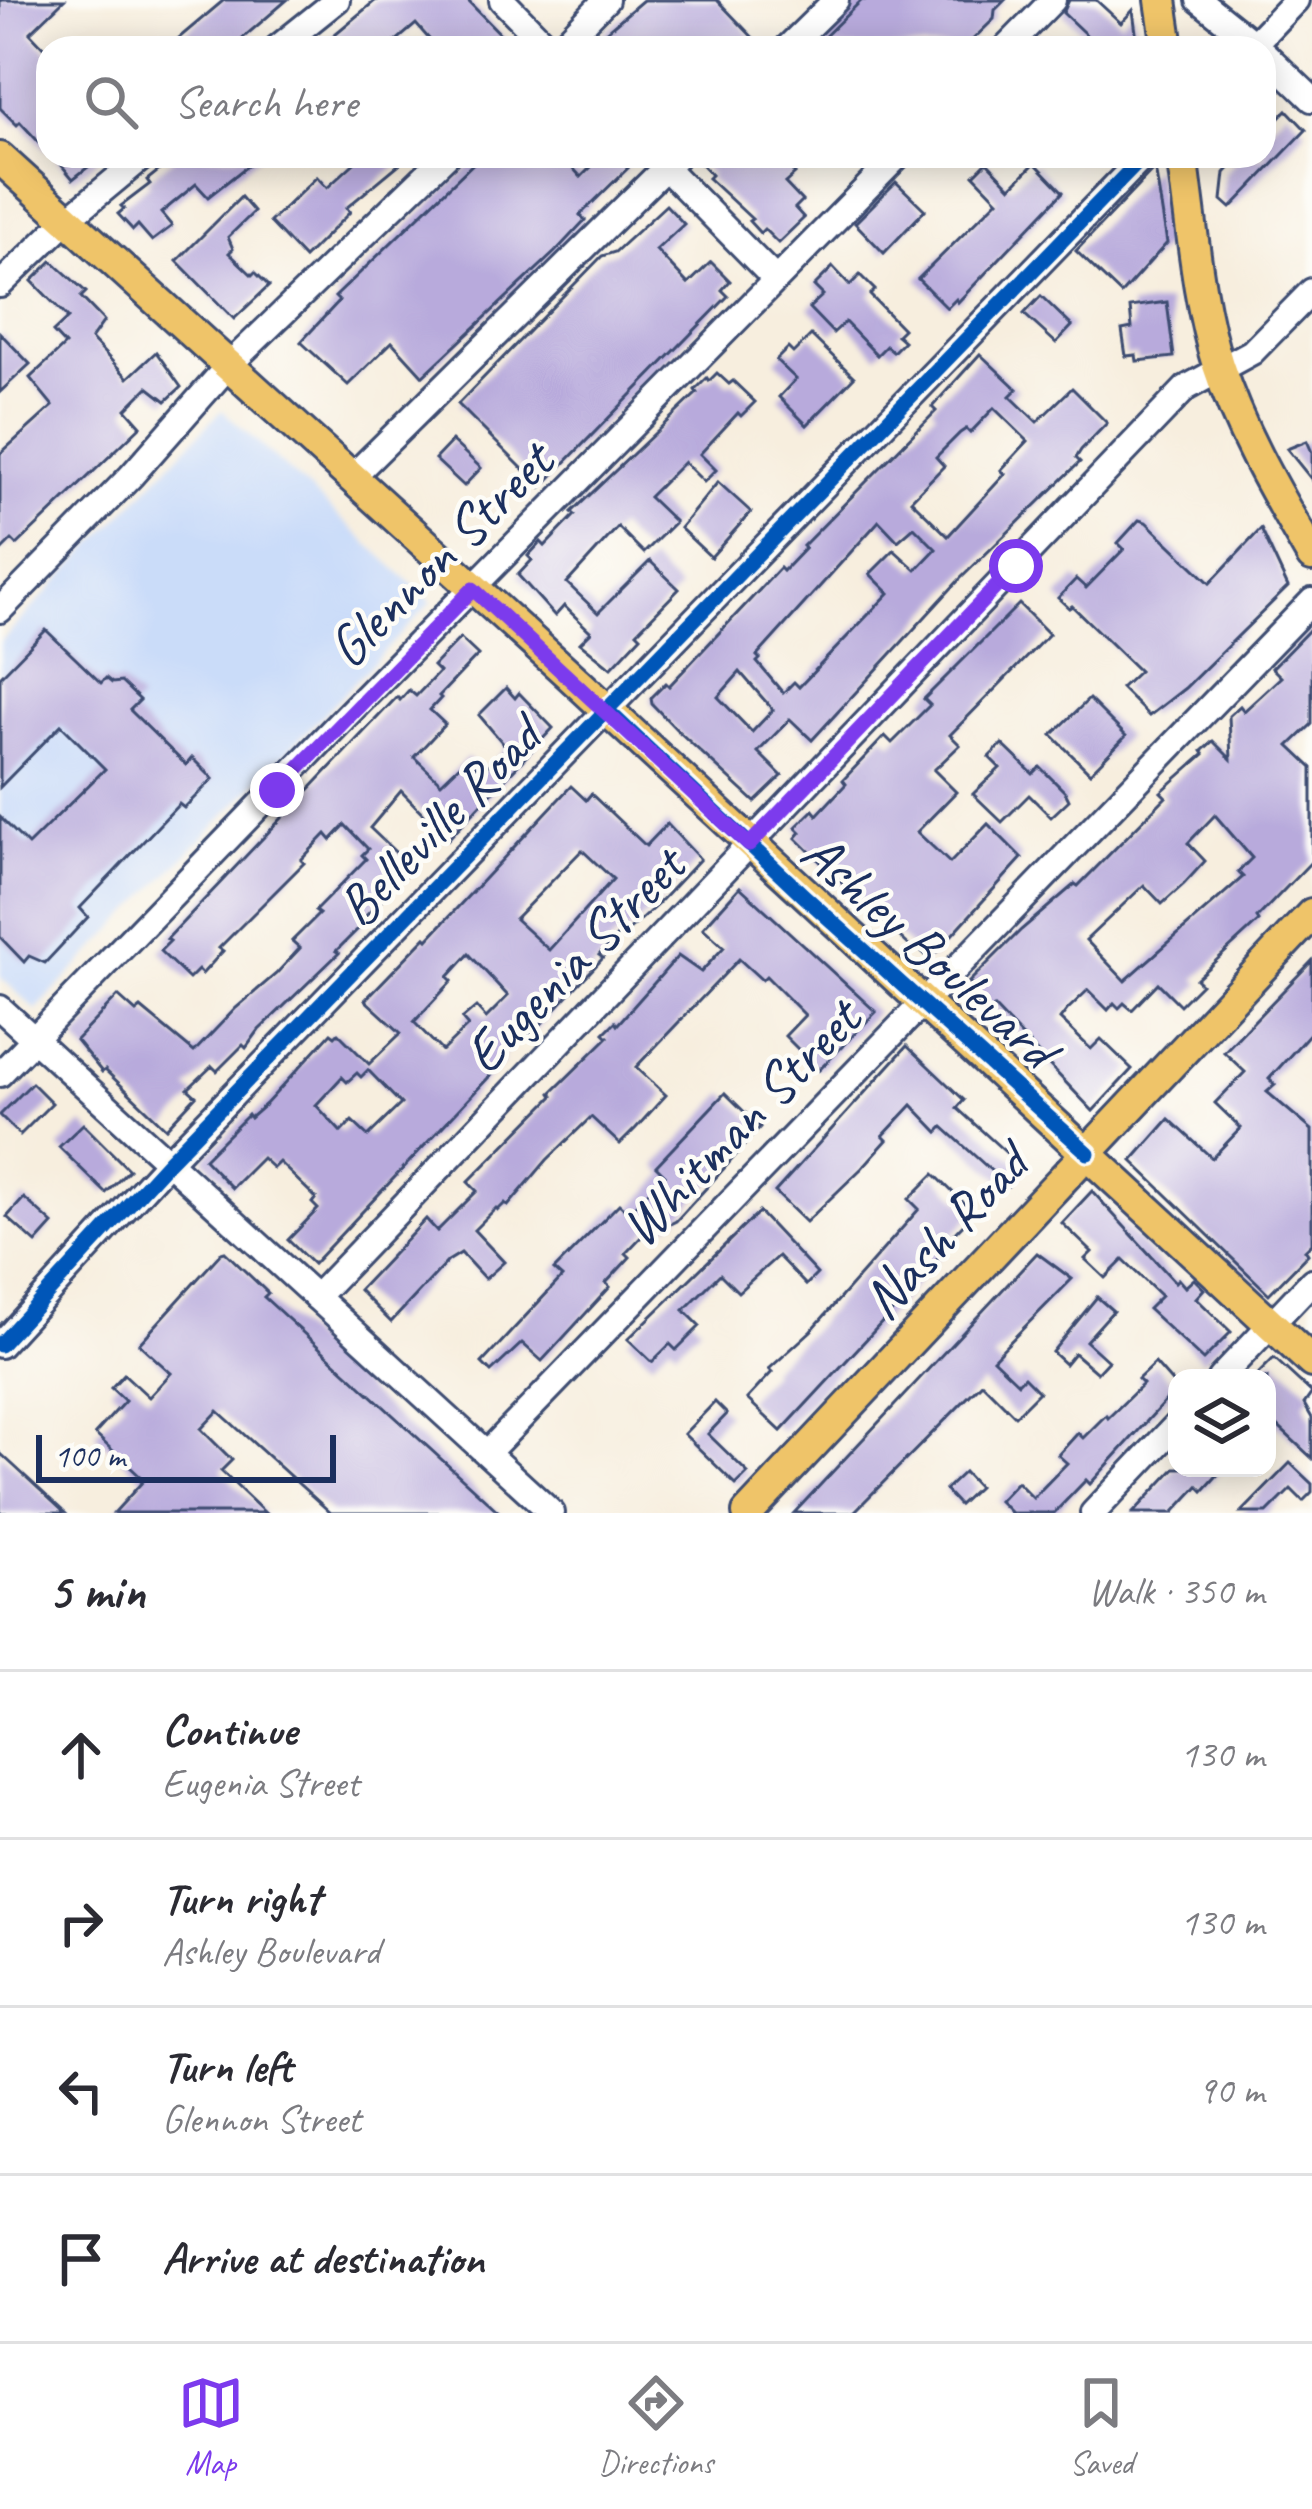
<!DOCTYPE html>
<meta charset="utf-8">
<style>
body{margin:0;font-family:Caveat,sans-serif;background:#f7f7f7;color:#2b2b33}
.controls{position:absolute;right:36px;bottom:36px;display:grid;overflow:hidden;border-radius:24px;box-shadow:0 6px 30px #0003}
.controls button{width:108px;height:108px;display:grid;place-items:center;padding:0;border:0;border-bottom:3px solid #e1e1e2;background:#fff;color:#2b2b33;font:60px sans-serif}
.scale{position:absolute;left:36px;bottom:30px;width:300px;box-sizing:border-box;padding-left:12px;border:6px solid #1b2f5e;border-top:0;font-size:33px;line-height:42px;white-space:nowrap;color:#1b2f5e;-webkit-text-stroke:9px #fdfcf7;paint-order:stroke}
.stop{position:absolute;width:36px;height:36px;margin:-27px;border:9px solid #7c3aed;border-radius:50%;background:#fff}
.stop.end{background:#7c3aed;border-color:#fff;box-shadow:0 3px 12px #0008}
.list{margin:0;padding:0;list-style:none}
h2{display:flex;justify-content:space-between;align-items:center;height:156px;margin:0;padding:0 48px;font-size:51px}
h2 small{font-size:39px;font-weight:400;color:#7c7c81}
.list li{display:grid;grid-template-columns:78px 1fr auto;gap:36px;align-items:center;box-sizing:border-box;height:168px;padding:0 48px;border-top:3px solid #e1e1e2}
.list b{display:block;font-size:45px;white-space:nowrap}
.list p{margin:0;font-size:39px;white-space:nowrap;color:#7c7c81}
.list em{font-size:39px;font-style:normal;color:#7c7c81}
.icon{flex:none;width:66px;height:66px;fill:none;stroke:currentColor;stroke-width:2;stroke-linecap:round;stroke-linejoin:round}
.map{position:relative;flex:none;width:1312px;height:1513px;overflow:hidden}
.search{position:absolute;background:#fff;box-shadow:0 6px 30px #0003;left:36px;right:36px;top:36px;height:132px;display:flex;align-items:center;gap:30px;box-sizing:border-box;padding:0 42px;border-radius:36px;color:#7c7c81;font-size:45px}
.sheet{height:828px;background:#fff}
nav{display:flex;justify-content:space-around;align-items:center;box-sizing:border-box;height:168px;border-top:3px solid #e1e1e2;background:#fff;font-size:33px;color:#7c7c81}
nav a{display:grid;justify-items:center;gap:6px}
nav .on{color:#7c3aed}
.map>svg:first-child{display:block}
.built{fill:#cadcf9}
.building{fill:#b8aadc;fill-rule:evenodd}
.lines{fill:none;stroke-linecap:round;stroke-linejoin:round}
.minor-casing{stroke:#3c4c71;stroke-width:30}
.major-casing{stroke:#3c4c71;stroke-width:36}
.minor{stroke:#fff;stroke-width:24}
.major{stroke:#efc469;stroke-width:30}
.cycleway-casing{stroke:#fdfcf7;stroke-width:22}
.cycleway{stroke:#0057b8;stroke-width:15}
.route{stroke:#7c3aed;stroke-width:15}
.labels{text-anchor:middle;stroke-width:9;stroke-linejoin:round;paint-order:stroke}
.street-label{font-size:57px;fill:#1b2f5e;stroke:#fdfcf7}
</style>
<div class="map">
<svg width="1312" height="1513" viewBox="0 0 1312 1513">
<rect width="100%" height="100%" fill="#fdfcf7"/>
<filter id="ink" filterUnits="userSpaceOnUse"><feTurbulence type="fractalNoise" baseFrequency=".00833" numOctaves="2"/><feDisplacementMap in="SourceGraphic" scale="24" xChannelSelector="R" yChannelSelector="G"/><feConvolveMatrix kernelMatrix="1 2 1 2 8 2 1 2 1" color-interpolation-filters="sRGB"/></filter>
<filter id="wash" filterUnits="userSpaceOnUse"><feTurbulence type="fractalNoise" baseFrequency=".004" numOctaves="4" result="noise"/><feDisplacementMap in="SourceGraphic" scale="48" xChannelSelector="R" yChannelSelector="G"/><feGaussianBlur stdDeviation="2.7" result="paint"/><feColorMatrix in="noise" values="0 0 0 0 0 0 0 0 0 0 0 0 0 0 0 0 0 1.4 0 .05"/><feComposite in="paint" operator="in"/></filter>
<g filter="url(#wash)">
<rect width="100%" height="100%" fill="#f7eede"/>
<path class="built" d="M 222,410 L 432,602 L 36,1010 L 0,977 L 0,642 Z"/>
<g id="blocks">
<g class="building">
<path d="M 0,0 L 64,0 L 30,33 L 48,52 L 48,152 L 20,122 L 17,125 L 0,108 Z"/>
<path d="M 224,0 L 287,0 L 231,48 L 167,48 Z"/>
<path d="M 376,0 L 467,0 L 514,48 L 437,48 L 416,24 L 388,48 L 318,48 Z"/>
<path d="M 643,0 L 717,0 L 763,48 L 662,48 L 653,38 L 643,48 L 614,48 L 602,35 Z"/>
<path d="M 862,0 L 1005,0 L 995,10 L 994,19 L 964,48 L 813,48 Z"/>
<path d="M 1069,0 L 1096,0 L 1121,23 L 1133,10 L 1138,48 L 1100,48 L 1063,13 Z"/>
<path d="M 1287,110 L 1306,130 L 1231,208 L 1222,200 L 1225,173 L 1241,156 L 1264,156 L 1264,133 Z"/>
<path d="M 54,156 L 102,156 L 73,179 Z"/>
<path d="M 177,156 L 260,156 L 208,197 L 196,184 L 161,213 L 172,226 L 152,241 L 138,225 L 133,230 L 118,214 L 124,209 L 121,206 L 150,184 L 147,180 Z"/>
<path d="M 362,156 L 409,156 L 346,208 L 350,212 L 304,258 L 270,222 L 317,177 L 327,188 Z"/>
<path d="M 481,156 L 562,156 L 581,177 L 602,156 L 616,156 L 628,168 L 580,215 L 585,220 L 555,252 L 423,376 L 392,342 L 348,385 L 301,342 L 339,301 L 335,297 Z"/>
<path d="M 694,156 L 778,156 L 795,174 L 785,183 L 802,201 L 795,208 L 804,218 L 778,243 L 764,229 L 760,233 L 749,221 L 752,219 L 708,178 L 711,175 Z"/>
<path d="M 987,162 L 1011,187 L 1035,163 L 1063,192 L 958,302 L 956,299 L 947,308 L 918,279 L 998,200 L 974,175 Z"/>
<path d="M 1155,168 L 1167,243 L 1121,294 L 1076,251 Z"/>
<path d="M 896,182 L 925,210 L 884,253 L 855,223 Z"/>
<path d="M 241,197 L 254,212 L 228,237 L 233,249 L 229,253 L 252,275 L 255,272 L 269,286 L 234,319 L 177,261 Z"/>
<path d="M 666,205 L 684,224 L 656,250 L 688,284 L 711,262 L 730,281 L 722,290 L 728,296 L 541,487 L 458,404 L 602,256 L 615,252 Z"/>
<path d="M 52,261 L 86,292 L 81,297 L 104,321 L 91,339 L 128,378 L 156,352 L 181,387 L 166,401 L 148,387 L 126,409 L 141,426 L 17,545 L 12,540 L 0,552 L 0,454 L 53,406 L 30,378 L 65,345 L 53,332 L 68,318 L 32,281 Z"/>
<path d="M 833,267 L 850,285 L 860,275 L 875,290 L 870,295 L 903,329 L 897,335 L 904,341 L 893,352 L 886,346 L 877,355 L 845,322 L 833,333 L 809,308 L 823,295 L 814,286 Z"/>
<path d="M 1041,296 L 1072,326 L 1056,343 L 1024,314 Z"/>
<path d="M 1167,302 L 1174,357 L 1137,361 L 1136,355 L 1126,356 L 1122,330 L 1132,328 L 1130,307 Z"/>
<path d="M 0,333 L 30,364 L 0,392 Z"/>
<path d="M 811,335 L 854,377 L 807,425 L 779,397 L 796,379 L 776,360 L 788,348 L 793,353 Z"/>
<path d="M 980,354 L 1017,389 L 1010,396 L 1037,422 L 1072,388 L 1107,423 L 1081,450 L 1076,458 L 1080,462 L 959,580 L 812,740 L 790,719 L 758,752 L 782,776 L 755,802 L 676,729 L 652,704 L 651,698 L 666,683 L 669,686 L 780,568 L 783,571 L 805,548 L 803,546 L 936,411 L 932,407 ZM 994,408 L 1028,441 L 1001,470 L 1005,474 L 948,536 L 911,500 L 944,466 L 936,457 L 960,433 L 966,429 L 970,433 ZM 879,521 L 898,541 L 914,527 L 936,549 L 916,570 L 894,550 L 870,574 L 889,593 L 799,687 L 794,682 L 783,693 L 757,662 L 760,659 L 757,656 ZM 740,672 L 773,710 L 752,732 L 718,697 Z"/>
<path d="M 717,373 L 729,384 L 733,381 L 755,402 L 741,416 L 738,413 L 700,454 L 716,470 L 704,482 L 684,462 L 649,497 L 675,522 L 644,553 L 618,527 L 567,583 L 598,613 L 650,561 L 679,589 L 637,632 L 641,636 L 611,668 L 580,643 L 591,632 L 564,606 L 555,616 L 518,575 L 532,560 L 528,556 L 541,542 L 545,546 L 575,515 L 572,512 L 697,393 L 695,390 L 707,378 L 709,381 Z"/>
<path d="M 452,441 L 481,468 L 464,486 L 435,459 Z"/>
<path d="M 1307,441 L 1312,452 L 1312,480 L 1287,449 Z"/>
<path d="M 718,482 L 751,512 L 711,557 L 680,528 Z"/>
<path d="M 1139,520 L 1146,522 L 1210,583 L 1261,529 L 1288,587 L 1185,688 L 1149,716 L 1121,688 L 1139,671 L 1072,606 L 1069,608 L 1058,598 L 1076,579 L 1086,588 L 1124,549 L 1118,543 Z"/>
<path d="M 1019,604 L 1049,634 L 950,735 L 960,745 L 934,770 L 956,792 L 917,832 L 950,863 L 988,824 L 1022,858 L 930,959 L 917,947 L 914,950 L 847,888 L 796,838 L 801,832 L 796,827 L 813,810 L 817,815 L 846,784 L 843,780 L 885,736 L 892,743 L 930,705 L 924,699 Z"/>
<path d="M 1312,627 L 1312,724 L 1289,746 L 1312,768 L 1312,861 L 1257,918 L 1259,921 L 1196,979 L 1201,984 L 1180,1005 L 1158,983 L 1132,1010 L 1124,1003 L 1119,1008 L 1114,1003 L 1108,1010 L 1088,990 L 1067,1010 L 1060,1019 L 1091,1049 L 1101,1039 L 1132,1069 L 1093,1111 L 994,1007 L 987,1013 L 965,992 L 972,985 L 969,982 L 1021,930 L 1075,884 L 1078,886 L 1166,797 L 1161,792 L 1204,754 L 1202,751 L 1213,741 L 1231,759 L 1229,716 L 1240,706 L 1244,711 L 1281,677 L 1272,668 ZM 1215,815 L 1252,858 L 1238,872 L 1243,877 L 1125,981 L 1086,940 L 1144,885 L 1162,904 L 1184,884 L 1205,861 L 1188,843 Z"/>
<path d="M 46,630 L 101,683 L 106,678 L 112,683 L 121,682 L 140,700 L 130,710 L 186,765 L 192,758 L 213,779 L 184,808 L 179,804 L 80,908 L 88,917 L 45,963 L 29,956 L 24,962 L 0,937 L 0,817 L 28,845 L 105,769 L 61,725 L 0,787 L 0,677 Z"/>
<path d="M 460,638 L 478,655 L 439,696 L 441,698 L 430,710 L 445,724 L 414,757 L 441,783 L 467,758 L 481,772 L 507,748 L 479,715 L 506,688 L 515,698 L 519,693 L 553,728 L 448,839 L 401,791 L 370,828 L 412,868 L 361,921 L 363,924 L 336,951 L 339,953 L 259,1030 L 246,1048 L 243,1045 L 217,1071 L 212,1066 L 188,1089 L 196,1096 L 166,1128 L 105,1070 L 102,1072 L 76,1040 L 118,996 L 136,1012 L 141,1008 L 194,1052 L 236,1008 L 276,974 L 300,948 L 292,941 L 319,914 L 315,911 L 366,859 L 362,855 L 368,849 L 345,825 L 331,840 L 326,834 L 301,860 L 304,863 L 219,948 L 223,951 L 202,974 L 198,970 L 189,979 L 160,951 L 170,941 L 167,939 L 397,697 L 400,700 L 409,690 L 416,696 L 439,672 L 433,666 Z"/>
<path d="M 1089,699 L 1126,736 L 1090,773 L 1052,735 Z"/>
<path d="M 1002,744 L 1033,774 L 1040,767 L 1065,792 L 1069,800 L 1051,817 L 1029,795 L 1002,822 L 973,794 L 1000,768 L 989,757 Z"/>
<path d="M 571,786 L 586,800 L 591,794 L 646,846 L 667,824 L 700,859 L 658,904 L 625,934 L 622,931 L 599,955 L 603,958 L 530,1036 L 526,1032 L 501,1058 L 504,1061 L 313,1264 L 288,1240 L 318,1209 L 312,1203 L 316,1198 L 279,1162 L 273,1168 L 262,1158 L 232,1188 L 204,1159 L 248,1115 L 250,1118 L 266,1104 L 331,1033 L 335,1036 L 338,1033 L 369,1064 L 401,1033 L 365,1000 L 426,937 L 428,939 ZM 582,850 L 613,879 L 549,950 L 515,919 ZM 469,954 L 508,996 L 486,1018 L 476,1007 L 462,1019 L 468,1026 L 442,1051 L 414,1022 L 452,981 L 448,977 ZM 368,1070 L 401,1104 L 368,1136 L 352,1121 L 341,1132 L 316,1105 L 342,1077 L 347,1082 L 357,1073 L 361,1077 Z"/>
<path d="M 740,887 L 876,1012 L 819,1070 L 785,1036 L 805,1015 L 766,976 L 762,980 L 739,959 L 636,1067 L 666,1095 L 636,1128 L 620,1144 L 591,1117 L 547,1160 L 508,1206 L 505,1203 L 498,1210 L 496,1208 L 474,1230 L 504,1262 L 485,1279 L 461,1253 L 448,1261 L 391,1322 L 359,1290 L 426,1219 L 437,1231 L 477,1191 L 468,1182 L 553,1096 L 551,1093 L 608,1037 L 604,1033 L 615,1022 L 617,1025 L 678,956 L 701,972 L 724,947 L 703,928 Z"/>
<path d="M 1312,961 L 1312,1031 L 1269,1079 L 1275,1085 L 1267,1092 L 1312,1130 L 1312,1243 L 1305,1250 L 1308,1254 L 1269,1294 L 1132,1161 L 1169,1119 L 1212,1158 L 1241,1128 L 1215,1103 L 1245,1072 L 1224,1052 Z"/>
<path d="M 907,1046 L 964,1100 L 957,1108 L 1024,1169 L 1008,1186 L 943,1127 L 938,1132 L 912,1105 L 883,1136 L 887,1140 L 862,1168 L 806,1222 L 775,1192 Z"/>
<path d="M 32,1083 L 52,1103 L 20,1135 L 0,1115 Z"/>
<path d="M 725,1093 L 760,1127 L 729,1163 L 676,1221 L 666,1226 L 658,1219 L 626,1253 L 630,1257 L 606,1283 L 610,1287 L 542,1361 L 522,1343 L 491,1372 L 482,1363 L 562,1277 L 554,1270 L 619,1204 L 628,1212 L 665,1175 L 656,1166 Z"/>
<path d="M 83,1124 L 129,1170 L 106,1193 L 59,1147 Z"/>
<path d="M 934,1174 L 974,1213 L 942,1246 L 946,1249 L 899,1304 L 781,1431 L 747,1399 L 772,1372 L 769,1369 L 811,1331 L 919,1209 L 909,1199 Z"/>
<path d="M 1092,1191 L 1175,1282 L 1178,1279 L 1185,1287 L 1194,1279 L 1204,1289 L 1196,1298 L 1231,1332 L 1203,1360 L 1148,1309 L 1161,1296 L 1123,1260 L 1105,1278 L 1085,1259 L 1092,1252 L 1062,1223 Z"/>
<path d="M 24,1198 L 53,1224 L 36,1243 L 7,1217 Z"/>
<path d="M 759,1212 L 817,1274 L 806,1285 L 778,1256 L 738,1292 L 720,1274 L 684,1310 L 700,1326 L 676,1350 L 670,1344 L 652,1362 L 628,1339 Z"/>
<path d="M 225,1252 L 268,1293 L 264,1297 L 500,1513 L 331,1513 L 218,1411 L 201,1429 L 232,1460 L 221,1471 L 265,1513 L 114,1513 L 144,1480 L 95,1434 L 125,1401 L 111,1388 L 124,1374 L 149,1397 L 171,1373 L 139,1344 L 221,1253 Z"/>
<path d="M 1037,1253 L 1072,1279 L 993,1359 L 1018,1383 L 1024,1377 L 1039,1392 L 1015,1416 L 982,1383 L 853,1513 L 794,1513 Z"/>
<path d="M 1097,1297 L 1113,1311 L 1086,1341 L 1108,1361 L 1097,1373 L 1074,1353 L 1065,1364 L 1052,1352 Z"/>
<path d="M 1274,1358 L 1312,1393 L 1304,1404 L 1312,1418 L 1312,1458 L 1267,1416 L 1267,1378 L 1254,1378 Z"/>
<path d="M 1155,1363 L 1177,1388 L 1090,1484 L 1086,1480 L 1054,1513 L 1011,1513 L 999,1501 L 1017,1482 L 1033,1498 L 1067,1463 L 1058,1455 L 1078,1433 L 1083,1438 L 1106,1415 L 1108,1418 L 1143,1384 L 1138,1379 Z"/>
<path d="M 715,1402 L 727,1414 L 708,1434 L 748,1473 L 736,1485 L 684,1434 Z"/>
<path d="M 0,1453 L 65,1513 L 0,1513 Z"/>
<path d="M 1290,1463 L 1312,1484 L 1312,1492 L 1303,1501 L 1291,1489 L 1267,1513 L 1241,1513 Z"/>
<path d="M 1175,1468 L 1224,1468 L 1203,1491 L 1198,1486 L 1173,1513 L 1133,1513 Z"/>
<path d="M 964,1472 L 978,1487 L 959,1505 L 945,1490 Z"/>
</g>
</g>
</g>
<g filter="url(#ink)">
<use href="#blocks" fill-opacity="0" stroke="#3c4c71" stroke-width="3"/>
<g class="lines">
<g class="minor-casing">
<g id="minor">
<path d="M 502,0 L 549,48"/>
<path d="M 1199,0 L 1259,48"/>
<path d="M 277,48 L 337,0"/>
<path d="M 559,48 L 606,0"/>
<path d="M 787,48 L 836,0"/>
<path d="M 1006,48 L 1053,0"/>
<path d="M 1250,48 L 1296,0"/>
<path d="M 1264,53 L 1312,99"/>
<path d="M 655,157 L 775,279"/>
<path d="M 0,285 L 68,219 L 144,156"/>
<path d="M 351,478 L 677,156"/>
<path d="M 0,610 L 131,476 L 228,366 L 446,156"/>
<path d="M 0,1008 L 552,1513"/>
<path d="M 0,1074 L 346,716 L 898,156"/>
<path d="M 316,1297 L 1186,388 L 1252,352 L 1312,291"/>
<path d="M 0,1345 L 169,1161 L 1144,156"/>
<path d="M 1220,1378 L 1312,1281"/>
<path d="M 487,1453 L 1312,601"/>
<path d="M 1093,1513 L 1177,1424"/>
</g>
</g>
<g class="major-casing">
<g id="major">
<path d="M 1161,0 L 1168,48"/>
<path d="M 1182,156 C 1192,225 1197,299 1218,365 C 1240,433 1277,495 1312,556"/>
<path d="M 0,158 L 564,670 L 1312,1362"/>
<path d="M 748,1513 L 1312,914"/>
</g>
</g>
<use href="#minor" class="minor"/>
<use href="#major" class="major"/>
<g class="cycleway-casing">
<g id="cycleway">
<path d="M 608,711 L 803,895 L 1088,1153"/>
<path d="M 0,1345 L 169,1161 L 1144,156"/>
</g>
</g>
<use href="#cycleway" class="cycleway"/>
</g>
</g>
<g class="lines" filter="url(#ink)">
<path class="route" d="M 277,790 L 473,589 L 749,845 L 1016,566"/>
</g>
<g class="labels">
<g class="street-label">
<text transform="translate(439 554) rotate(-45)" y="20">Glennon Street</text>
<text transform="translate(438 821) rotate(-46)" y="20">Belleville Road</text>
<text transform="translate(930 949) rotate(42)" y="20">Ashley Boulevard</text>
<text transform="translate(573 959) rotate(-46)" y="20">Eugenia Street</text>
<text transform="translate(739 1122) rotate(-46)" y="20">Whitman Street</text>
<text transform="translate(944 1231) rotate(-47)" y="20">Nash Road</text>
</g>
</g>
</svg>
<div class="controls">
<button><svg class="icon" aria-label="layers" viewBox="0 0 24 24"><path d="M12 4l9 5-9 5-9-5zM3 14l9 5 9-5"/></svg></button>
</div>
<div class="scale">100 m</div>
<div class="stop" style="left:1016px;top:566px"></div>
<div class="stop end" style="left:277px;top:790px"></div>
<div class="search"><svg class="icon" aria-label="search" viewBox="0 0 24 24"><circle cx="10" cy="10" r="6"/><path d="M15 15l6 6"/></svg>Search here</div>
</div>
<section class="sheet">
<h2>5 min<small>Walk · 350 m</small></h2>
<ul class="list">
<li><svg class="icon" aria-label="ahead" viewBox="0 0 24 24"><path d="M12 20V5M6 11l6-6 6 6"/></svg><div><b>Continue</b><p>Eugenia Street</p></div><em>130 m</em></li>
<li><svg class="icon" aria-label="right" viewBox="0 0 24 24"><path d="M7 20v-9h11M14 6l5 5-5 5"/></svg><div><b>Turn right</b><p>Ashley Boulevard</p></div><em>130 m</em></li>
<li><svg class="icon" aria-label="left" viewBox="0 0 24 24"><path d="M17 20v-9H6M10 6l-5 5 5 5"/></svg><div><b>Turn left</b><p>Glennon Street</p></div><em>90 m</em></li>
<li><svg class="icon" aria-label="arrive" viewBox="0 0 24 24"><path d="M6 21V4h12l-3 4 3 4H6"/></svg><div><b>Arrive at destination</b></div></li>
</ul>
</section>
<nav>
<a class="on"><svg class="icon" aria-label="map" viewBox="0 0 24 24"><path d="M3 6l6-2 6 2 6-2v14l-6 2-6-2-6 2zM9 4v14M15 6v14"/></svg>Map</a>
<a><svg class="icon" aria-label="directions" viewBox="0 0 24 24"><path d="M12 3l9 9-9 9-9-9zM9 14v-3h6M13 9l2 2-2 2"/></svg>Directions</a>
<a><svg class="icon" aria-label="saved" viewBox="0 0 24 24"><path d="M7 4h10v16l-5-4-5 4z"/></svg>Saved</a>
</nav>
